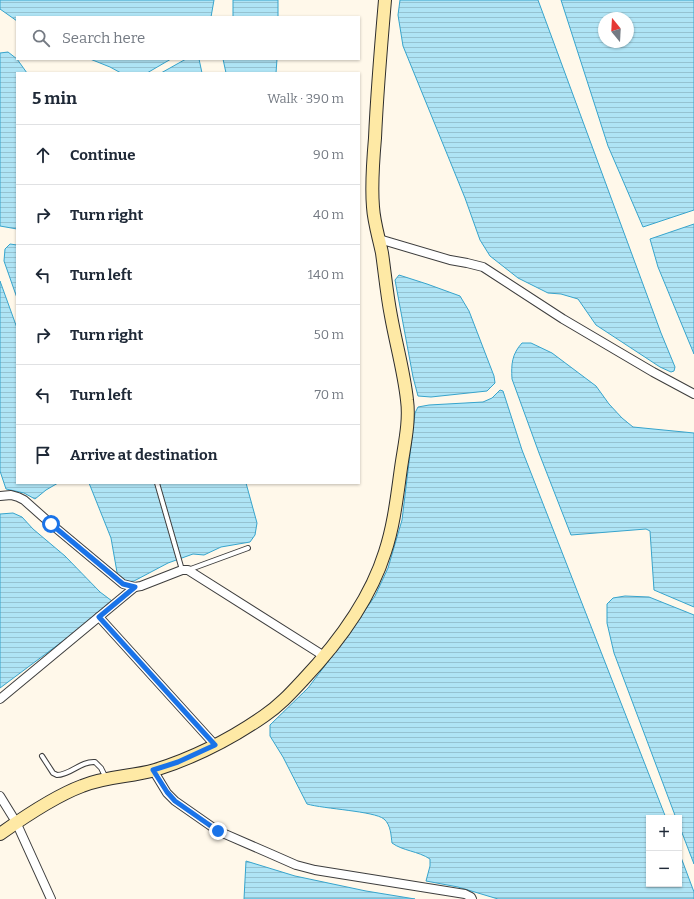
<!DOCTYPE html>
<meta charset="utf-8">
<style>
body{margin:0;font-family:Bitter,serif;background:#f2f2f3;color:#1f2937}
.controls{position:absolute;right:12px;bottom:12px;display:grid;overflow:hidden;border-radius:0px;box-shadow:0 1px 3px #0004}
.controls button{width:36px;height:36px;display:grid;place-items:center;padding:0;border:0;border-bottom:1px solid #e0e1e3;background:#fff;color:#1f2937;font:20px sans-serif}
.compass{position:absolute;left:598px;top:12px;width:36px;height:36px;border-radius:50%;background:#fff;box-shadow:0 1px 3px #0004;rotate:342deg}
.stop{position:absolute;width:12px;height:12px;margin:-9px;border:3px solid #1a73e8;border-radius:50%;background:#fff}
.stop.end{background:#1a73e8;border-color:#fff;box-shadow:0 1px 4px #0008}
.list{margin:0;padding:0;list-style:none}
h2{display:flex;justify-content:space-between;align-items:center;height:52px;margin:0;padding:0 16px;font-size:17px}
h2 small{font-size:13px;font-weight:400;color:#747a83}
.list li{display:grid;grid-template-columns:26px 1fr auto;gap:12px;align-items:center;box-sizing:border-box;height:60px;padding:0 16px;border-top:1px solid #e0e1e3}
.list b{display:block;font-size:15px;white-space:nowrap}
.list em{font-size:13px;font-style:normal;color:#747a83}
.icon{flex:none;width:22px;height:22px;fill:none;stroke:currentColor;stroke-width:2;stroke-linecap:round;stroke-linejoin:round}
.map{position:relative;flex:none;width:694px;height:899px;overflow:hidden}
.search{position:absolute;background:#fff;box-shadow:0 1px 3px #0004;left:16px;top:16px;width:344px;height:44px;display:flex;align-items:center;gap:10px;box-sizing:border-box;padding:0 14px;border-radius:0px;color:#747a83;font-size:15px}
.panel{position:absolute;background:#fff;box-shadow:0 1px 3px #0004;left:16px;top:72px;width:344px;height:412px;border-radius:0px}
.map>svg:first-child{display:block}
.water{fill:url(#water-rules);stroke:#37a4cc;fill-rule:evenodd}
.lines{fill:none;stroke-linecap:round;stroke-linejoin:round}
.lane-casing{stroke:#3e3e3e;stroke-width:6}
.street-casing{stroke:#3e3e3e;stroke-width:10}
.secondary-casing{stroke:#2d2d2d;stroke-width:14}
.lane{stroke:#fff;stroke-width:4}
.street{stroke:#fff;stroke-width:8}
.secondary{stroke:#fee9a5;stroke-width:12}
.route{stroke:#1a73e8;stroke-width:5}
</style>
<div class="map">
<svg width="694" height="899" viewBox="0 0 694 899">
<defs>
<pattern id="water-rules" width="6" height="5" patternUnits="userSpaceOnUse"><rect width="6" height="5" fill="#afe4f5"/><path d="M0 2.5h6" fill="none" stroke="#95c2d1"/></pattern>
</defs>
<rect width="100%" height="100%" fill="#fff8ea"/>
<g class="water">
<path d="M 0,0 L 214,0 L 211,17 L 17,17 L 17,21 L 0,9 Z"/>
<rect x="233" y="0" width="45" height="17"/>
<path d="M 400,0 L 538,0 L 661,333 L 675,367 L 674,371 L 671,372 L 660,367 L 596,325 L 578,299 L 561,294 L 548,293 L 518,278 L 490,256 L 480,240 L 465,198 L 403,46 L 398,15 Z"/>
<path d="M 561,0 L 694,0 L 694,210 L 643,227 L 608,146 ZM 604,18 L 628,18 L 628,42 L 604,42 Z"/>
<path d="M 8,52 L 17,59 L 27,73 L 17,73 L 17,229 L 0,226 L 0,53 Z"/>
<path d="M 90,59 L 171,59 L 147,73 L 121,73 L 110,67 Z"/>
<path d="M 186,59 L 199,59 L 202,73 L 161,73 Z"/>
<path d="M 223,59 L 277,59 L 276,73 L 226,73 Z"/>
<path d="M 694,224 L 694,354 L 658,267 L 650,239 Z"/>
<path d="M 10,244 L 17,245 L 17,298 L 4,261 L 5,249 Z"/>
<path d="M 399,275 L 427,284 L 460,296 L 469,311 L 494,376 L 495,383 L 487,391 L 431,397 L 418,396 L 413,377 L 395,280 Z"/>
<path d="M 0,281 L 17,328 L 17,483 L 58,483 L 46,490 L 35,499 L 24,493 L 6,489 L 0,471 Z"/>
<path d="M 522,343 L 531,343 L 552,353 L 596,386 L 609,404 L 622,418 L 633,427 L 694,433 L 694,607 L 654,590 L 650,531 L 646,529 L 571,535 L 539,453 L 512,379 C 511,364 512,354 522,343 Z"/>
<path d="M 500,390 L 503,391 L 522,450 L 666,818 L 649,818 L 649,884 L 679,884 L 679,852 L 694,892 L 694,899 L 498,899 L 458,887 L 426,881 L 430,866 L 430,859 C 418,851 403,851 392,843 C 391,836 391,825 384,819 C 374,811 324,809 307,804 L 283,757 L 270,736 L 270,725 L 308,688 L 339,647 L 375,596 L 388,568 L 402,520 L 415,413 L 418,407 L 429,405 L 483,402 L 492,398 Z"/>
<path d="M 89,483 L 246,483 L 257,523 L 255,535 L 250,542 L 221,547 L 204,555 L 193,554 L 168,563 L 134,581 L 124,582 L 118,578 L 111,538 Z"/>
<path d="M 13,513 L 22,517 L 33,529 L 65,556 L 100,592 L 112,601 L 71,635 L 0,688 L 0,514 Z"/>
<path d="M 625,596 L 649,597 L 694,615 L 694,864 L 679,825 L 679,818 L 676,818 L 614,653 L 607,623 L 607,604 L 613,598 Z"/>
<path d="M 246,861 L 295,876 L 366,891 L 415,899 L 244,899 Z"/>
</g>
<g class="lines">
<g class="lane-casing">
<g id="lane">
<path d="M 157,483 L 182,570"/>
<path d="M 188,570 L 248,548"/>
<path d="M 42,756 L 53,773 L 57,775 C 71,775 80,761 95,762 L 101,768 L 106,778"/>
</g>
</g>
<g class="street-casing">
<g id="street">
<path d="M 379,239 L 450,260 L 467,263 L 483,267 L 563,319 L 653,372 L 694,394"/>
<path d="M 0,496 L 11,495 L 18,497 L 24,500 L 51,524 L 123,584 L 135,587 L 141,586 L 182,570 L 188,570 L 324,656"/>
<path d="M 99,617 L 215,745"/>
<path d="M 0,699 L 135,587"/>
<path d="M 153,770 L 167,793 L 175,801 L 218,831 L 271,854 L 296,865 L 315,870 L 465,894 L 471,897 L 472,899"/>
<path d="M 0,796 L 16,822 L 51,899"/>
</g>
</g>
<g class="secondary-casing">
<path id="secondary" d="M 0,834 C 24,817 55,796 82,786 C 106,776 131,777 155,770 C 193,758 231,739 264,716 C 279,706 290,694 303,680 C 337,644 370,600 385,552 C 394,525 397,496 401,468 C 404,446 410,422 407,400 C 404,372 396,344 391,316 C 387,296 385,274 382,253 C 379,238 374,223 373,207 C 371,184 373,161 375,138 C 377,92 381,46 385,0"/>
</g>
<use href="#lane" class="lane"/>
<use href="#street" class="street"/>
<use href="#secondary" class="secondary"/>
</g>
<g class="lines">
<path class="route" d="M 51,524 L 123,584 L 135,587 L 99,617 L 215,745 L 178,762 L 153,770 L 167,792 L 175,801 L 218,831"/>
</g>
</svg>
<div class="controls">
<button>+</button>
<button>−</button>
</div>
<svg class="compass" viewBox="-18 -18 36 36"><path d="M0-13l5 13h-10z" fill="#e53935"/><path d="M0 13l5-13h-10z" fill="#747a83"/></svg>
<div class="stop" style="left:51px;top:524px"></div>
<div class="stop end" style="left:218px;top:831px"></div>
<div class="search"><svg class="icon" aria-label="search" viewBox="0 0 24 24"><circle cx="10" cy="10" r="6"/><path d="M15 15l6 6"/></svg>Search here</div>
<section class="panel">
<h2>5 min<small>Walk · 390 m</small></h2>
<ul class="list">
<li><svg class="icon" aria-label="ahead" viewBox="0 0 24 24"><path d="M12 20V5M6 11l6-6 6 6"/></svg><div><b>Continue</b></div><em>90 m</em></li>
<li><svg class="icon" aria-label="right" viewBox="0 0 24 24"><path d="M7 20v-9h11M14 6l5 5-5 5"/></svg><div><b>Turn right</b></div><em>40 m</em></li>
<li><svg class="icon" aria-label="left" viewBox="0 0 24 24"><path d="M17 20v-9H6M10 6l-5 5 5 5"/></svg><div><b>Turn left</b></div><em>140 m</em></li>
<li><svg class="icon" aria-label="right" viewBox="0 0 24 24"><path d="M7 20v-9h11M14 6l5 5-5 5"/></svg><div><b>Turn right</b></div><em>50 m</em></li>
<li><svg class="icon" aria-label="left" viewBox="0 0 24 24"><path d="M17 20v-9H6M10 6l-5 5 5 5"/></svg><div><b>Turn left</b></div><em>70 m</em></li>
<li><svg class="icon" aria-label="arrive" viewBox="0 0 24 24"><path d="M6 21V4h12l-3 4 3 4H6"/></svg><div><b>Arrive at destination</b></div></li>
</ul>
</section>
</div>
